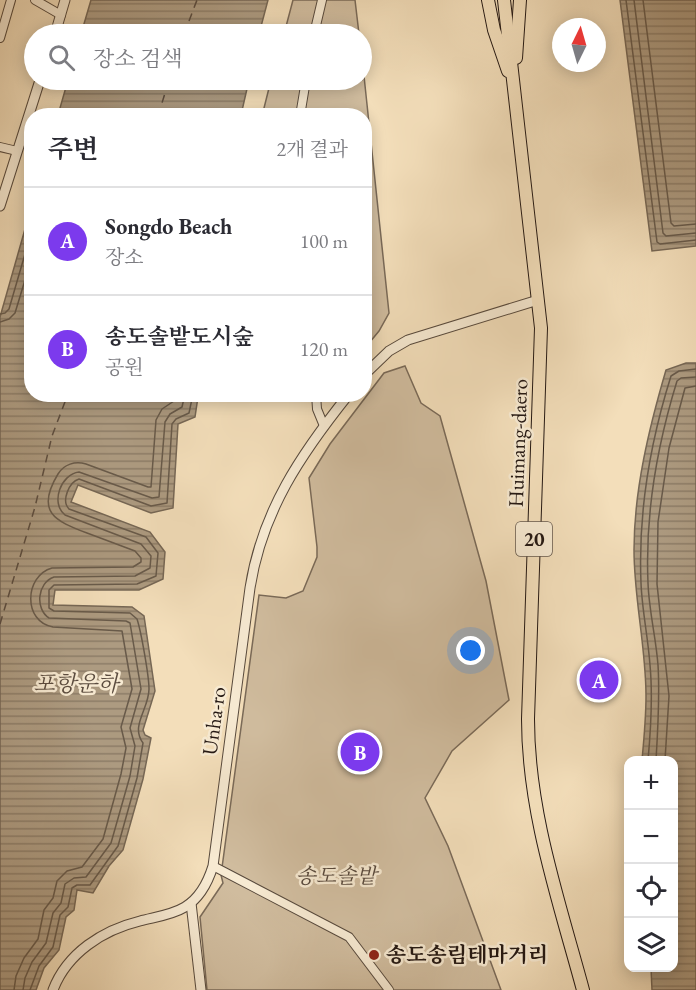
<!DOCTYPE html>
<html lang="ko">
<meta charset="utf-8">
<style>
body{margin:0;font-family:"EB Garamond","Noto Serif KR",serif;background:#f2f2f3;color:#2b2b33}
.controls{position:absolute;right:18px;bottom:18px;display:grid;overflow:hidden;border-radius:12px;box-shadow:0 3px 15px #0003}
.controls button{width:54px;height:54px;display:grid;place-items:center;padding:0;border:0;border-bottom:2px solid #e1e1e2;background:#fff;color:#2b2b33;font:30px sans-serif}
.compass{position:absolute;left:552px;top:18px;width:54px;height:54px;border-radius:50%;background:#fff;box-shadow:0 3px 15px #0003;rotate:5deg}
.you{position:absolute;left:471px;top:651px;width:21px;height:21px;margin:-15px;border:4px solid #fff;border-radius:50%;background:#1a73e8;box-shadow:0 0 0 9px #1a73e833}
.badge{display:grid;place-items:center;width:39px;height:39px;border-radius:50%;background:#7c3aed;color:#fff;font-size:20px;font-weight:700}
.pin{position:absolute;translate:-50% -50%;border:3px solid #fff;box-shadow:0 2px 6px #0006}
.list{margin:0;padding:0;list-style:none}
h2{display:flex;justify-content:space-between;align-items:center;height:78px;margin:0;padding:0 24px;font-size:26px}
h2 small{font-size:20px;font-weight:400;color:#7c7c81}
.list li{display:grid;grid-template-columns:39px 1fr auto;gap:18px;align-items:center;box-sizing:border-box;height:108px;padding:0 24px;border-top:2px solid #e1e1e2}
.list b{display:block;font-size:22px;white-space:nowrap}
.list p{margin:0;font-size:20px;white-space:nowrap;color:#7c7c81}
.list em{font-size:20px;font-style:normal;color:#7c7c81}
.icon{flex:none;width:33px;height:33px;fill:none;stroke:currentColor;stroke-width:2;stroke-linecap:round;stroke-linejoin:round}
.map{position:relative;flex:none;width:696px;height:990px;overflow:hidden}
.search{position:absolute;background:#fff;box-shadow:0 3px 15px #0003;left:24px;top:24px;width:348px;height:66px;display:flex;align-items:center;gap:15px;box-sizing:border-box;padding:0 21px;border-radius:33px;color:#7c7c81;font-size:22px}
.panel{position:absolute;background:#fff;box-shadow:0 3px 15px #0003;left:24px;top:108px;width:348px;height:294px;border-radius:24px}
.map>svg:first-child{display:block}
.park{fill:#d0bc9e;stroke:#7a6a58;stroke-width:1.5}
.water{fill:url(#water-rules);stroke:#766755;stroke-width:1.5}
.lines{fill:none;stroke-linecap:round;stroke-linejoin:round}
.shore{stroke:#685a4a;stroke-width:1.5}
.ferry{stroke:#5b4c3f;stroke-width:1.5;stroke-dasharray:8 6;stroke-linecap:butt}
.minor-casing{stroke:#584a3d;stroke-width:10}
.tertiary-casing{stroke:#584a3d;stroke-width:11}
.primary-casing{stroke:#241813;stroke-width:14}
.minor{stroke:#f7ead2;stroke-width:8}
.tertiary{stroke:#f7ead2;stroke-width:9}
.primary{stroke:#f3deba;stroke-width:12}
.poi-dot{fill:#8f2418;stroke:#f7ead2;stroke-width:2}
.labels{text-anchor:middle;stroke-width:5;stroke-linejoin:round;paint-order:stroke}
.shield{fill:#f7ead2;stroke:#63574c;stroke-width:1.5}
.shield-label{font-size:20px;font-weight:bold;fill:#241813}
.street-label{font-size:21px;fill:#241813;stroke:#f7ead2}
.park-label{font-size:21px;font-style:italic;fill:#58493d;stroke:#f7ead2}
.poi-label{font-size:21px;font-weight:bold;fill:#241813;stroke:#f7ead2;text-anchor:start}
.water-label{font-size:22px;font-style:italic;fill:#5b4c3f;stroke:#f7ead2}
</style>
<div class="map">
<svg width="696" height="990" viewBox="0 0 696 990">
<defs>
<pattern id="water-rules" width="6" height="5" patternUnits="userSpaceOnUse" patternTransform="scale(1.5)"><rect width="6" height="5" fill="#ad9b81"/><path d="M0 2.5h6" fill="none" stroke="#8d7d68"/></pattern>
</defs>
<rect width="100%" height="100%" fill="#f3deba"/>
<filter id="stains"><feTurbulence type="fractalNoise" baseFrequency=".00333" numOctaves="4"/><feColorMatrix values="0 0 0 0 .2 0 0 0 0 .09 0 0 0 0 .02 0 0 0 .5 -.17"/></filter>
<radialGradient id="worn" r=".72"><stop offset=".6" stop-color="#630" stop-opacity="0"/><stop offset="1" stop-color="#630" stop-opacity=".3"/></radialGradient>
<g class="park">
<path d="M 293,0 L 355,0 L 359,34 L 284,34 Z"/>
<path d="M 362,57 L 389,313 L 379,331 L 365,348 L 364,116 L 262,116 L 271,80 L 362,80 Z"/>
<path d="M 405,366 L 421,403 L 440,416 L 486,581 L 509,700 L 452,751 L 425,798 L 448,846 L 501,990 L 207,990 L 200,917 L 223,883 L 221,875 L 259,595 L 286,598 L 303,591 L 317,557 L 317,547 L 309,478 L 330,444 L 384,373 Z"/>
</g>
<g class="water">
<path d="M 91,0 L 268,0 L 259,34 L 81,34 Z"/>
<path d="M 620,0 L 696,0 L 696,246 L 652,251 Z"/>
<path d="M 68,80 L 249,80 L 241,115 L 58,115 Z"/>
<path d="M 31,208 L 32,394 L 211,395 L 198,397 L 195,417 L 178,424 L 173,508 L 151,513 L 78,485 L 71,502 L 150,532 L 165,552 L 163,579 L 139,590 L 55,590 L 53,605 L 132,607 L 144,616 L 155,691 L 143,730 L 145,735 L 151,738 L 143,779 L 123,850 L 109,866 L 93,893 L 77,890 L 74,910 L 66,917 L 59,950 L 44,968 L 36,990 L 0,990 L 0,317 Z"/>
<path d="M 686,363 L 696,363 L 696,990 L 652,990 L 651,968 L 674,968 L 674,760 L 642,760 C 644,739 646,718 646,696 C 646,647 634,599 634,550 C 634,490 649,428 666,370 Z"/>
</g>
<g class="lines">
<g class="shore">
<path d="M 626,0 L 657,242 L 660,244 L 696,240"/>
<path d="M 634,0 L 663,233 L 666,236 L 696,233"/>
<path d="M 643,0 L 671,223 L 674,226 L 696,224"/>
<path d="M 0,314 L 5,313 L 9,309 L 32,230"/>
<path d="M 0,322 L 9,319 L 15,313 L 32,257"/>
<path d="M 648,760 C 651,728 653,697 650,665 C 648,637 642,610 641,583 C 638,512 650,443 671,376 L 679,371 L 696,369"/>
<path d="M 656,760 C 658,728 660,697 658,665 C 656,638 649,611 648,583 C 645,515 657,446 677,381 L 681,378 L 696,377"/>
<path d="M 665,760 L 669,696 L 657,584 L 658,522 L 669,448 L 685,388 L 696,386"/>
<path d="M 14,990 L 16,976 L 24,958 L 38,939 L 44,910 L 53,898 L 57,881 L 67,871 L 82,867 L 103,839 L 121,774 L 126,748 L 121,727 L 132,689 L 122,631 L 53,627 C 23,622 24,576 52,568 L 133,567 L 141,562 L 141,558 L 135,551 C 119,545 103,539 87,533 C 55,521 35,512 58,474 C 64,464 75,461 86,464 L 148,487 L 151,487 L 156,420 L 162,409 L 174,401 L 175,394"/>
<path d="M 23,990 L 25,978 L 32,962 L 46,943 L 53,913 L 61,903 L 65,884 L 74,878 L 86,877 L 111,843 L 130,776 L 135,746 L 130,728 L 141,689 L 130,623 L 126,621 L 49,618 C 35,609 37,583 54,577 L 135,576 L 150,568 L 151,556 L 141,544 L 65,515 C 50,503 61,474 79,472 L 152,498 L 159,497 L 165,422 L 170,414 L 182,407 L 185,394"/>
<path d="M 30,990 L 39,966 L 53,947 L 60,915 L 68,907 L 72,888 L 77,885 L 90,885 L 118,846 L 137,778 L 143,743 C 130,726 149,709 149,689 C 149,676 141,631 137,619 L 130,613 L 54,611 L 49,608 L 49,590 L 54,585 L 137,584 L 156,576 L 158,553 L 146,537 L 69,509 C 61,501 69,482 79,479 L 151,506 L 167,503 L 172,424 L 176,419 L 189,413 L 193,394"/>
</g>
<g class="ferry">
<path d="M 184,34 L 197,0"/>
<path d="M 158,116 L 169,80"/>
<path d="M 0,624 L 35,507 L 52,436 L 68,394"/>
</g>
<g class="minor-casing">
<g id="minor">
<path d="M 35,0 L 61,15"/>
<path d="M 314,34 L 322,0"/>
<path d="M 0,38 L 11,0"/>
<path d="M 300,116 L 306,80"/>
<path d="M 0,147 L 17,151"/>
<path d="M 316,394 L 317,409 L 324,426"/>
<path d="M 213,866 L 349,937 L 389,990"/>
</g>
</g>
<g class="tertiary-casing">
<g id="tertiary">
<path d="M 55,34 L 65,0"/>
<path d="M 0,206 L 40,80"/>
<path d="M 364,375 L 389,351 L 408,340 L 538,300"/>
<path d="M 191,903 L 201,990"/>
<path d="M 53,990 C 67,953 103,930 140,921 C 155,917 172,915 185,907 C 200,898 208,882 213,866 L 250,588 C 262,511 301,454 349,394"/>
</g>
</g>
<g class="primary-casing">
<g id="primary">
<path d="M 488,0 L 494,30 L 508,71"/>
<path d="M 504,0 L 541,328 L 528,719 C 528,812 559,901 583,990"/>
<path d="M 516,58 L 520,0"/>
</g>
</g>
<use href="#minor" class="minor"/>
<use href="#tertiary" class="tertiary"/>
<use href="#primary" class="primary"/>
</g>
<circle class="poi-dot" cx="374" cy="955" r="6"/>
<g class="labels">
<rect class="shield" x="516" y="522" width="36" height="34" rx="4.5"/>
<g class="shield-label">
<text x="534" y="546">20</text>
</g>
<g class="street-label">
<text transform="translate(518 443) rotate(-88)" y="7">Huimang-daero</text>
<text transform="translate(214 721) rotate(-82)" y="7">Unha-ro</text>
</g>
<g class="park-label">
<text x="336" y="883">송도솔밭</text>
</g>
<g class="poi-label">
<text x="386" y="962">송도송림테마거리</text>
</g>
<g class="water-label">
<text x="76" y="691">포항운하</text>
</g>
</g>
<rect width="100%" height="100%" filter="url(#stains)"/>
<rect width="100%" height="100%" fill="url(#worn)"/>
</svg>
<div class="controls">
<button>+</button>
<button>−</button>
<button><svg class="icon" aria-label="locate" viewBox="0 0 24 24"><circle cx="12" cy="12" r="6"/><path d="M12 2v4M12 18v4M2 12h4M18 12h4"/></svg></button>
<button><svg class="icon" aria-label="layers" viewBox="0 0 24 24"><path d="M12 4l9 5-9 5-9-5zM3 14l9 5 9-5"/></svg></button>
</div>
<svg class="compass" viewBox="-18 -18 36 36"><path d="M0-13l5 13h-10z" fill="#e53935"/><path d="M0 13l5-13h-10z" fill="#7c7c81"/></svg>
<div class="you"></div>
<div class="pin badge" style="left:599px;top:680px">A</div>
<div class="pin badge" style="left:360px;top:752px">B</div>
<div class="search"><svg class="icon" aria-label="search" viewBox="0 0 24 24"><circle cx="10" cy="10" r="6"/><path d="M15 15l6 6"/></svg>장소 검색</div>
<section class="panel">
<h2>주변<small>2개 결과</small></h2>
<ul class="list">
<li><span class="badge">A</span><div><b>Songdo Beach</b><p>장소</p></div><em>100 m</em></li>
<li><span class="badge">B</span><div><b>송도솔밭도시숲</b><p>공원</p></div><em>120 m</em></li>
</ul>
</section>
</div>
